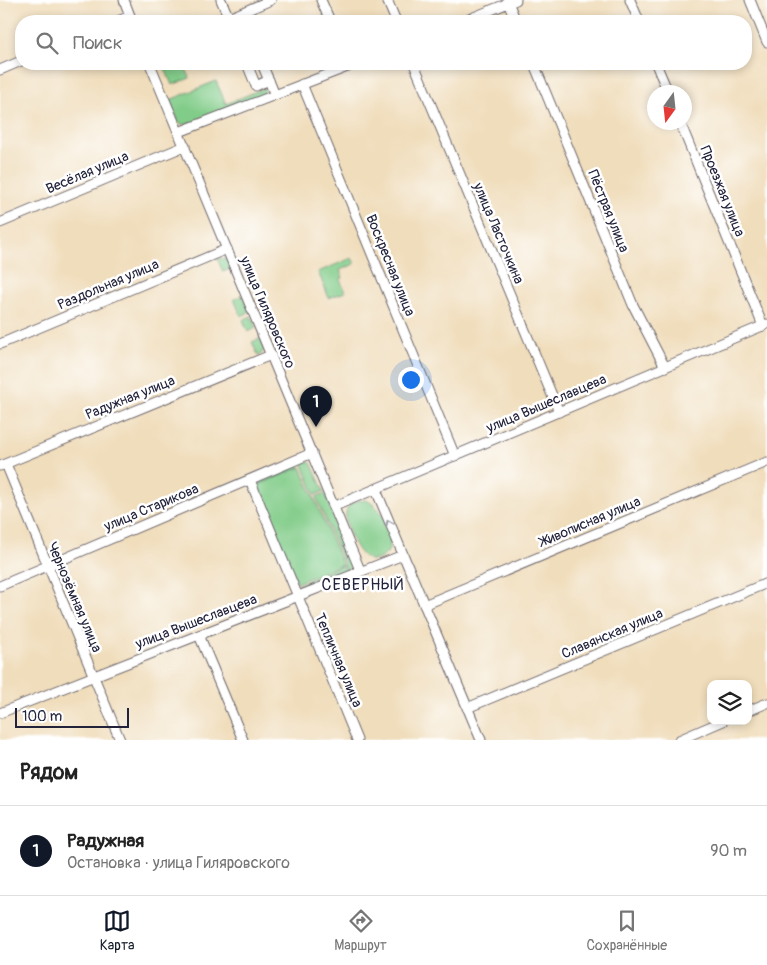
<!DOCTYPE html>
<html lang="ru">
<meta charset="utf-8">
<style>
body{margin:0;font-family:Pangolin,sans-serif;background:#f6f6f6;color:#222}
.controls{position:absolute;right:15px;bottom:15px;display:grid;overflow:hidden;border-radius:10px;box-shadow:0 2px 8px #0003}
.controls button{width:45px;height:45px;display:grid;place-items:center;padding:0;border:0;border-bottom:1px solid #e0e0e0;background:#fff;color:#222;font:25px sans-serif}
.compass{position:absolute;left:647px;top:85px;width:45px;height:45px;border-radius:50%;background:#fff;box-shadow:0 2px 8px #0003;rotate:195deg}
.scale{position:absolute;left:15px;bottom:12px;width:114px;box-sizing:border-box;padding-left:5px;border:2px solid #22223b;border-top:0;font-size:14px;line-height:18px;white-space:nowrap;color:#22223b;-webkit-text-stroke:4px #fff;paint-order:stroke}
.you{position:absolute;left:410px;top:379px;width:18px;height:18px;margin:-12px;border:4px solid #fff;border-radius:50%;background:#1a73e8;box-shadow:0 0 0 8px #1a73e833}
.badge{display:grid;place-items:center;width:32px;height:32px;border-radius:50%;background:#111827;color:#fff;font-size:16px;font-weight:700}
.pin{position:absolute;translate:-50% -41px;filter:drop-shadow(0 1px 2px #0008)}
.pin::after{content:'';position:absolute;top:26px;width:18px;height:15px;background:inherit;clip-path:polygon(0 0,100% 0,50% 100%)}
.list{margin:0;padding:0;list-style:none}
h2{display:flex;justify-content:space-between;align-items:center;height:65px;margin:0;padding:0 20px;font-size:21px}
h2 small{font-size:16px;font-weight:400;color:#767676}
.list li{display:grid;grid-template-columns:32px 1fr auto;gap:15px;align-items:center;box-sizing:border-box;height:90px;padding:0 20px;border-top:1px solid #e0e0e0}
.list b{display:block;font-size:19px;white-space:nowrap}
.list p{margin:0;font-size:16px;white-space:nowrap;color:#767676}
.list em{font-size:16px;font-style:normal;color:#767676}
.icon{flex:none;width:28px;height:28px;fill:none;stroke:currentColor;stroke-width:2;stroke-linecap:round;stroke-linejoin:round}
.map{position:relative;flex:none;width:767px;height:740px;overflow:hidden}
.search{position:absolute;background:#fff;box-shadow:0 2px 8px #0003;left:15px;right:15px;top:15px;height:55px;display:flex;align-items:center;gap:12px;box-sizing:border-box;padding:0 18px;border-radius:20px;color:#767676;font-size:19px}
.sheet{height:155px;background:#fff}
nav{display:flex;justify-content:space-around;align-items:center;box-sizing:border-box;height:70px;border-top:1px solid #e0e0e0;background:#fff;font-size:14px;color:#767676}
nav a{display:grid;justify-items:center;gap:2px}
nav .on{color:#111827}
.map>svg:first-child{display:block}
.green{fill:#82cc89;stroke:#527762}
.lines{fill:none;stroke-linecap:round;stroke-linejoin:round}
.minor-casing{stroke:#6a6368;stroke-width:11}
.minor{stroke:#fff;stroke-width:9}
.oneway{stroke:#9c9ca7}
.labels{text-anchor:middle;stroke-width:5;stroke-linejoin:round;paint-order:stroke}
.street-label{font-size:14px;fill:#22223b;stroke:#fff}
.quarter-label{font-size:16px;letter-spacing:1px;fill:#22223b;stroke:#fff}
</style>
<div class="map">
<svg width="767" height="740" viewBox="0 0 767 740">
<rect width="100%" height="100%" fill="#fff"/>
<filter id="ink" filterUnits="userSpaceOnUse"><feTurbulence type="fractalNoise" baseFrequency=".02" numOctaves="2"/><feDisplacementMap in="SourceGraphic" scale="10" xChannelSelector="R" yChannelSelector="G"/><feConvolveMatrix kernelMatrix="1 2 1 2 8 2 1 2 1" color-interpolation-filters="sRGB"/></filter>
<filter id="wash" filterUnits="userSpaceOnUse"><feTurbulence type="fractalNoise" baseFrequency=".0096" numOctaves="4" result="noise"/><feDisplacementMap in="SourceGraphic" scale="20" xChannelSelector="R" yChannelSelector="G"/><feGaussianBlur stdDeviation="1.12" result="paint"/><feColorMatrix in="noise" values="0 0 0 0 0 0 0 0 0 0 0 0 0 0 0 0 0 1.4 0 .05"/><feComposite in="paint" operator="in"/></filter>
<g filter="url(#wash)">
<rect width="100%" height="100%" fill="#f0ddbb"/>
<g class="green">
<path d="M 163,64 L 184,64 L 190,78 L 172,85 Z"/>
<path d="M 216,81 L 226,104 L 264,88 L 265,93 L 185,125 L 179,123 L 170,100 Z"/>
<path d="M 217,258 L 226,259 L 232,268 L 223,272 Z"/>
<path d="M 352,258 L 355,264 L 340,270 L 343,278 L 340,279 L 345,292 L 329,298 L 318,272 Z"/>
<path d="M 243,295 L 250,312 L 241,316 L 234,299 Z"/>
<path d="M 251,316 L 256,328 L 248,332 L 243,320 Z"/>
<path d="M 261,338 L 264,350 L 259,357 L 252,342 Z"/>
<path d="M 306,461 L 311,463 L 324,491 L 315,495 L 302,462 Z"/>
<path d="M 298,464 L 300,467 L 259,484 L 262,480 Z"/>
<path d="M 301,467 L 342,564 L 297,583 L 258,485 Z"/>
<path d="M 325,493 L 353,561 L 347,571 L 316,497 Z"/>
<path d="M 366,500 C 383,507 397,538 387,553 C 370,571 357,552 351,537 C 344,518 340,501 366,500 Z"/>
<path d="M 343,565 L 346,573 L 308,589 L 298,585 Z"/>
</g>
</g>
<g filter="url(#ink)">
<g class="lines">
<g class="minor-casing">
<g id="minor">
<path d="M 124,0 L 132,21"/>
<path d="M 221,0 L 229,18 L 271,0"/>
<path d="M 321,0 L 330,21"/>
<path d="M 387,0 L 396,21"/>
<path d="M 507,0 L 516,21"/>
<path d="M 630,0 L 639,21"/>
<path d="M 750,0 L 767,42"/>
<path d="M 118,21 L 130,16"/>
<path d="M 464,21 L 516,0"/>
<path d="M 150,64 L 360,570"/>
<path d="M 247,64 L 256,86 L 269,80"/>
<path d="M 262,64 L 275,95"/>
<path d="M 414,64 L 559,412"/>
<path d="M 534,64 L 633,305 L 665,367"/>
<path d="M 656,64 L 668,92"/>
<path d="M 0,70 L 21,61"/>
<path d="M 302,84 L 455,456"/>
<path d="M 680,122 L 763,326"/>
<path d="M 179,132 L 355,64"/>
<path d="M 0,223 L 185,146"/>
<path d="M 0,344 L 227,249"/>
<path d="M 6,464 L 120,740"/>
<path d="M 0,466 L 271,355"/>
<path d="M 250,480 L 357,740"/>
<path d="M 376,490 L 481,740"/>
<path d="M 335,506 L 767,324"/>
<path d="M 0,586 L 312,453"/>
<path d="M 424,605 L 767,462"/>
<path d="M 199,635 L 243,740"/>
<path d="M 467,708 L 767,583"/>
<path d="M 748,711 L 767,703"/>
<path d="M 0,713 L 403,555"/>
<path d="M 679,740 L 723,721"/>
</g>
</g>
<use href="#minor" class="minor"/>
</g>
<defs><path id="oneway-chevron" d="M-2-3.5L2.5 0L-2 3.5" fill="none" stroke-width="1.6" stroke-linecap="round" stroke-linejoin="round" transform="scale(1.25)"/></defs>
<use class="oneway" href="#oneway-chevron" transform="translate(389 523) rotate(-113)"/>
</g>
<g class="labels">
<g class="street-label">
<text transform="translate(87 172) rotate(-23)" y="5">Весёлая улица</text>
<text transform="translate(723 191) rotate(68)" y="5">Проезжая улица</text>
<text transform="translate(609 211) rotate(68)" y="5">Пёстрая улица</text>
<text transform="translate(499 233) rotate(67)" y="5">улица Ласточкина</text>
<text transform="translate(391 265) rotate(68)" y="5">Воскресная улица</text>
<text transform="translate(108 284) rotate(-23)" y="5">Раздольная улица</text>
<text transform="translate(268 312) rotate(67)" y="5">улица Гиляровского</text>
<text transform="translate(130 397) rotate(-22)" y="5">Радужная улица</text>
<text transform="translate(546 403) rotate(-23)" y="5">улица Вышеславцева</text>
<text transform="translate(151 507) rotate(-23)" y="5">улица Старикова</text>
<text transform="translate(590 521) rotate(-23)" y="5">Живописная улица</text>
<text transform="translate(75 597) rotate(67)" y="5">Чернозёмная улица</text>
<text transform="translate(196 621) rotate(-21)" y="5">улица Вышеславцева</text>
<text transform="translate(612 633) rotate(-23)" y="5">Славянская улица</text>
<text transform="translate(339 660) rotate(67)" y="5">Тепличная улица</text>
</g>
<g class="quarter-label">
<text x="363" y="590">СЕВЕРНЫЙ</text>
</g>
</g>
</svg>
<div class="controls">
<button><svg class="icon" aria-label="layers" viewBox="0 0 24 24"><path d="M12 4l9 5-9 5-9-5zM3 14l9 5 9-5"/></svg></button>
</div>
<svg class="compass" viewBox="-18 -18 36 36"><path d="M0-13l5 13h-10z" fill="#e53935"/><path d="M0 13l5-13h-10z" fill="#767676"/></svg>
<div class="scale">100 m</div>
<div class="you"></div>
<div class="pin badge" style="left:316px;top:427px">1</div>
<div class="search"><svg class="icon" aria-label="search" viewBox="0 0 24 24"><circle cx="10" cy="10" r="6"/><path d="M15 15l6 6"/></svg>Поиск</div>
</div>
<section class="sheet">
<h2>Рядом<small></small></h2>
<ul class="list">
<li><span class="badge">1</span><div><b>Радужная</b><p>Остановка · улица Гиляровского</p></div><em>90 m</em></li>
</ul>
</section>
<nav>
<a class="on"><svg class="icon" aria-label="map" viewBox="0 0 24 24"><path d="M3 6l6-2 6 2 6-2v14l-6 2-6-2-6 2zM9 4v14M15 6v14"/></svg>Карта</a>
<a><svg class="icon" aria-label="directions" viewBox="0 0 24 24"><path d="M12 3l9 9-9 9-9-9zM9 14v-3h6M13 9l2 2-2 2"/></svg>Маршрут</a>
<a><svg class="icon" aria-label="saved" viewBox="0 0 24 24"><path d="M7 4h10v16l-5-4-5 4z"/></svg>Сохранённые</a>
</nav>
